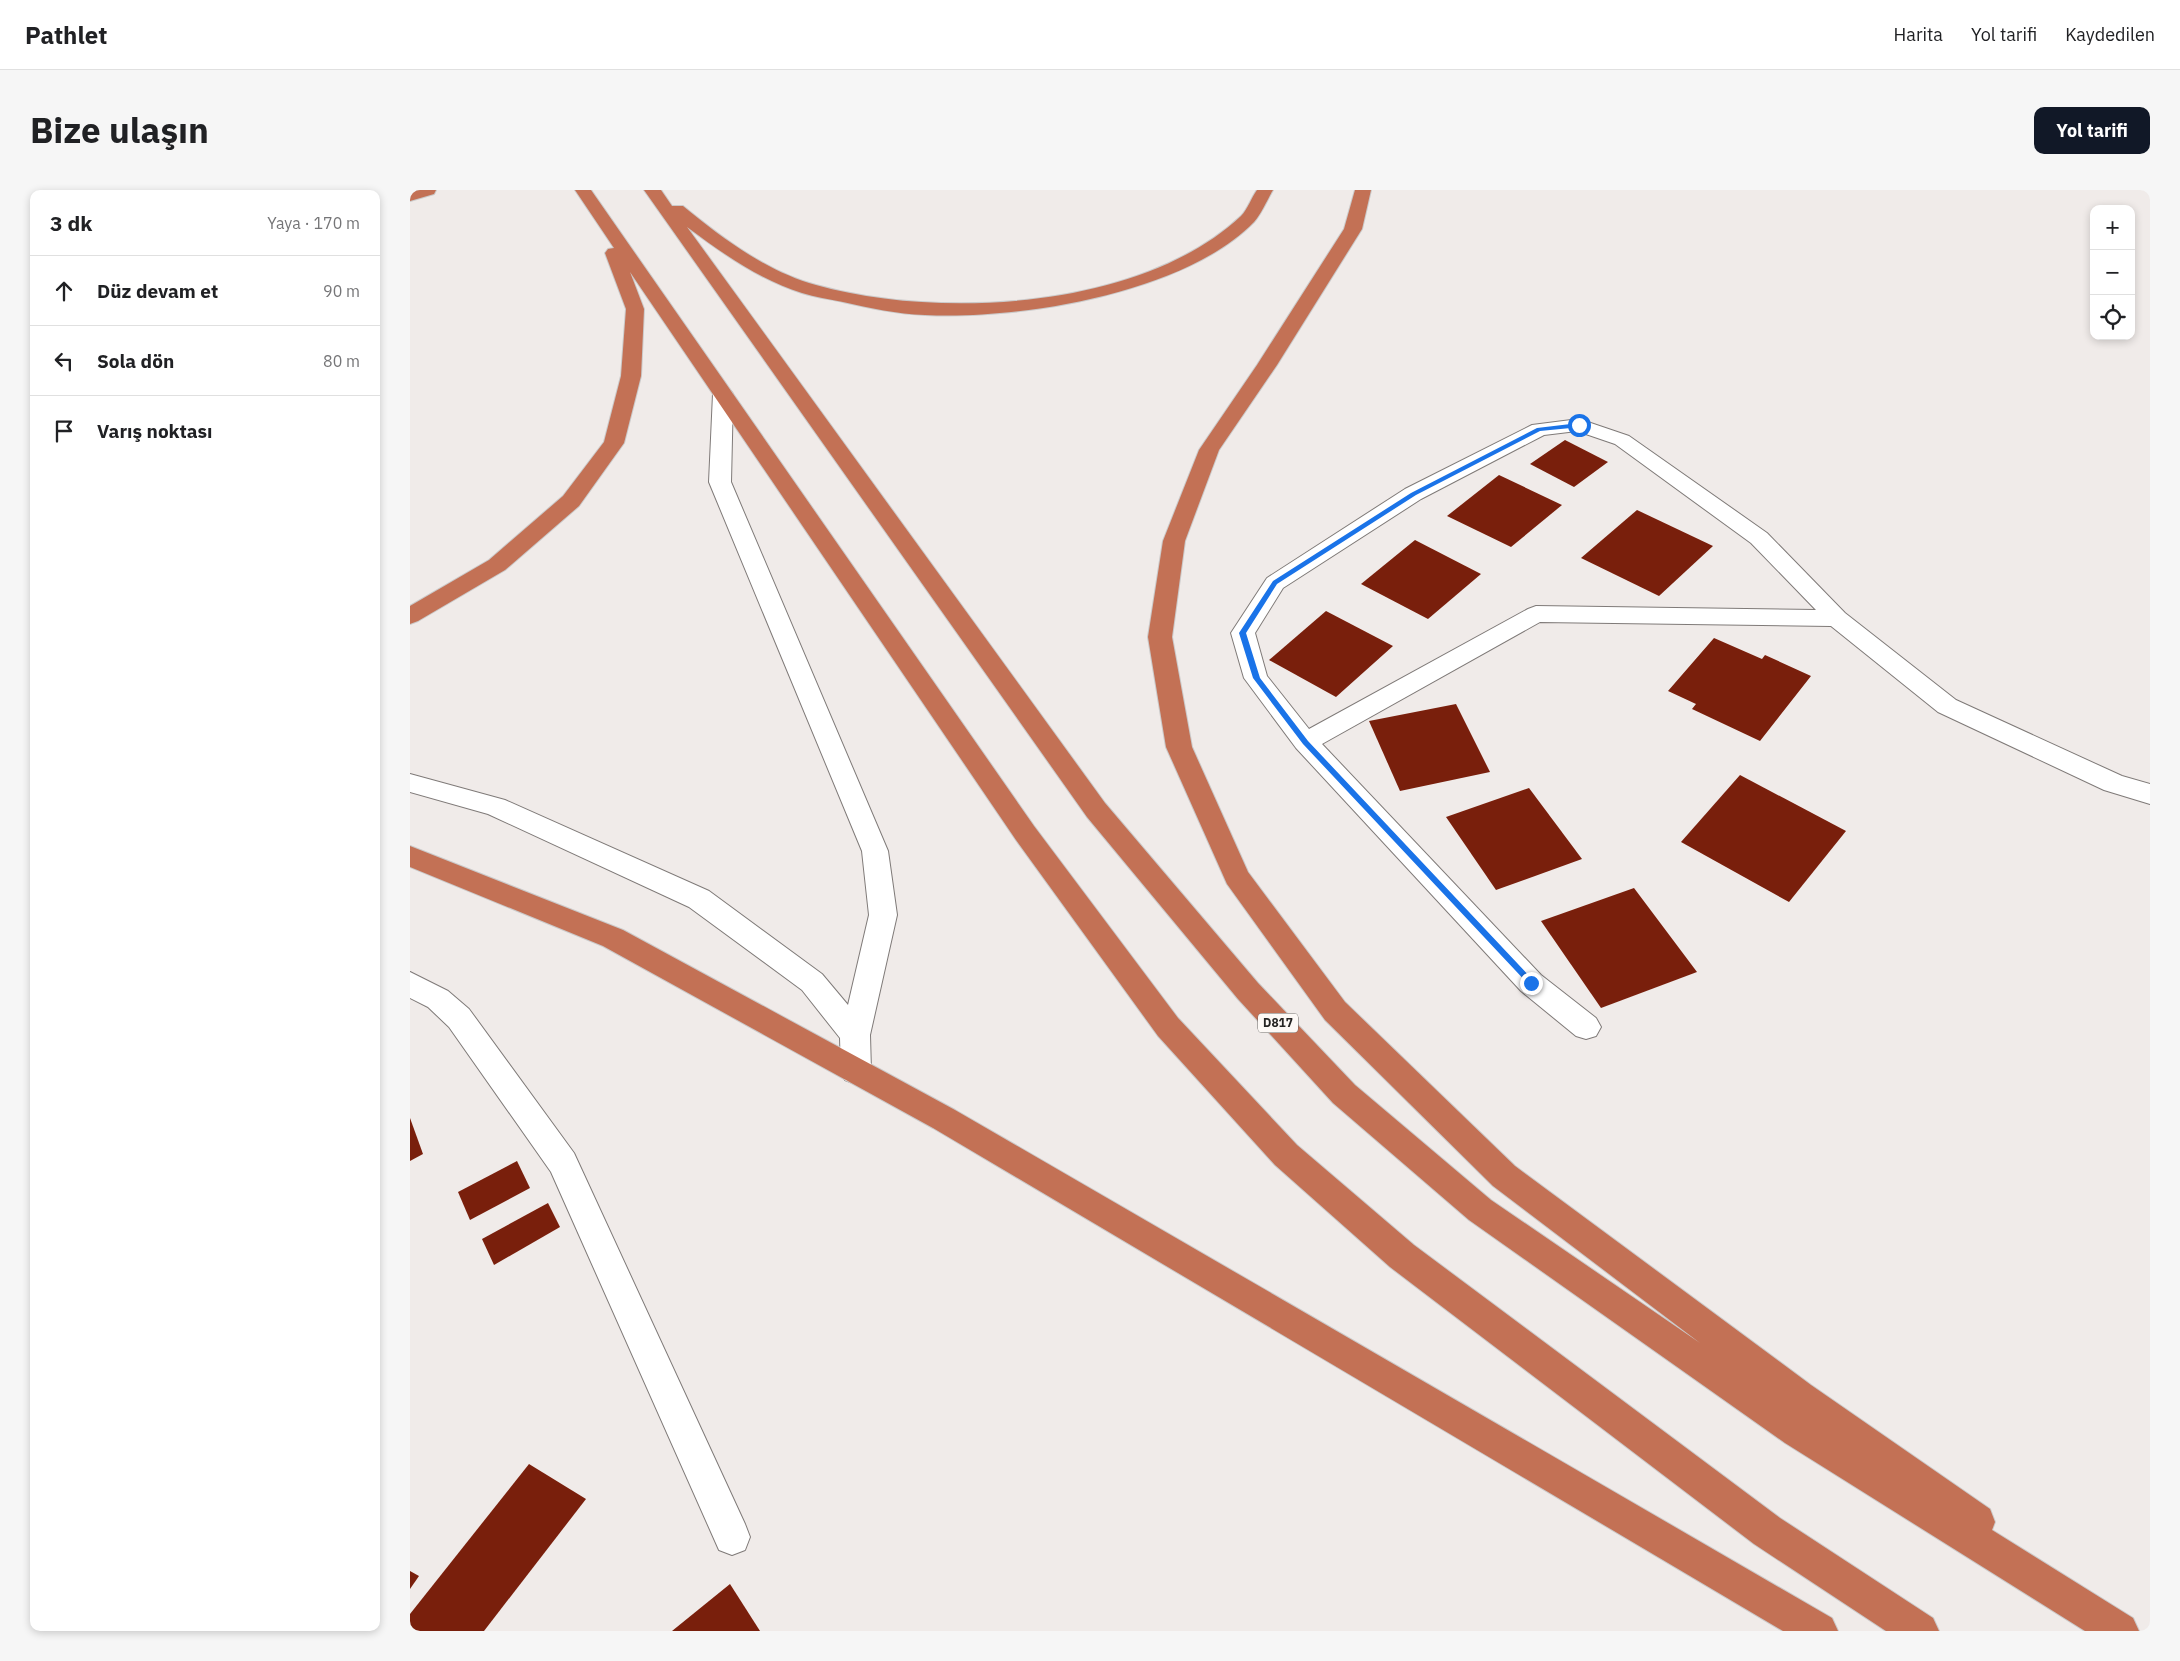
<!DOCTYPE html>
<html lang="tr">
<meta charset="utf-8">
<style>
body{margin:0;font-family:"IBM Plex Sans",sans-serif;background:#f6f6f6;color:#202124}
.controls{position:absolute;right:15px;top:15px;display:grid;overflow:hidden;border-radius:10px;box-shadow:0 2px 8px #0003}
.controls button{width:45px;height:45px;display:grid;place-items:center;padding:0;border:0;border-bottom:1px solid #e0e0e0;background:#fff;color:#202124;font:25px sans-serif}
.stop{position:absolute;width:15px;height:15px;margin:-11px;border:4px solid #1a73e8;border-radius:50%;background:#fff}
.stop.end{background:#1a73e8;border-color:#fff;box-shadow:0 1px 5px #0008}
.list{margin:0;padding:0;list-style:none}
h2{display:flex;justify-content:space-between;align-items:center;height:65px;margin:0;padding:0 20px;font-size:21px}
h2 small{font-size:16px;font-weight:400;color:#757577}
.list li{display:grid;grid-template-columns:32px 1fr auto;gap:15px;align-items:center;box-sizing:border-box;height:70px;padding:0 20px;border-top:1px solid #e0e0e0}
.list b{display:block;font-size:19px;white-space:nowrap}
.list em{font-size:16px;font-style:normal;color:#757577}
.icon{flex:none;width:28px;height:28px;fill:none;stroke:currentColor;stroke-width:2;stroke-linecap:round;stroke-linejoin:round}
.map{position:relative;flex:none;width:1740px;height:1441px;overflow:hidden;border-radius:10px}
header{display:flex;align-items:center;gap:30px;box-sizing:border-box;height:70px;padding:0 25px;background:#fff;border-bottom:1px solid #e0e0e0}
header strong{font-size:24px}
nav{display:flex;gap:28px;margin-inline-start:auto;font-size:18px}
.intro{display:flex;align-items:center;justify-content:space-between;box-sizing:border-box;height:120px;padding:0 30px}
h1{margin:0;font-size:35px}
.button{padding:12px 22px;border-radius:10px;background:#111827;color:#fff;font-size:18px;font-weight:700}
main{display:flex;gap:30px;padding:0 30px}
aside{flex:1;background:#fff;border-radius:10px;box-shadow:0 2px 8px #0003}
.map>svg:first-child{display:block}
.building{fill:#791f0c}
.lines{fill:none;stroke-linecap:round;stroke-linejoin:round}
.minor-casing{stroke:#7f7a78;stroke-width:2}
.highway-casing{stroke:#cbcaca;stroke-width:2}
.minor{fill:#fff;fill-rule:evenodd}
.highway{fill:#c37155;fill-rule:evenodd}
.route{fill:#1a73e8}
.labels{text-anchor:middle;stroke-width:5;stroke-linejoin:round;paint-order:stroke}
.shield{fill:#fdf9f6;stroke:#666462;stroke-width:1}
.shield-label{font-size:12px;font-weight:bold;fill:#252423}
</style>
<header>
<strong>Pathlet</strong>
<nav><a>Harita</a><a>Yol tarifi</a><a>Kaydedilen</a></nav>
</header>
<div class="intro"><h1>Bize ulaşın</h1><a class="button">Yol tarifi</a></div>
<main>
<aside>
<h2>3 dk<small>Yaya · 170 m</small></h2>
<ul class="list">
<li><svg class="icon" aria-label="ahead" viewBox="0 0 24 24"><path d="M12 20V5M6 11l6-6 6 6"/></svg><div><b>Düz devam et</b></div><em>90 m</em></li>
<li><svg class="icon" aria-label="left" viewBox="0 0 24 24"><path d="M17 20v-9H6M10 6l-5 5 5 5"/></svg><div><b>Sola dön</b></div><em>80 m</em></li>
<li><svg class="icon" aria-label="arrive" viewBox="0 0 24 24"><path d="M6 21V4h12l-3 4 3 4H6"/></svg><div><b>Varış noktası</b></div></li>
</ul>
</aside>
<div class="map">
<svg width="1740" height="1441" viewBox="0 0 1740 1441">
<rect width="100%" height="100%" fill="#f0ebe9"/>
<g class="building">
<path d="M 1155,250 L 1198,272 L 1164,297 L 1120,274 Z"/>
<path d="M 1089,285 L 1152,315 L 1101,357 L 1037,326 Z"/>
<path d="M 1227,320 L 1303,356 L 1249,406 L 1171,368 Z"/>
<path d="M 1005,350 L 1071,384 L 1018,429 L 951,394 Z"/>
<path d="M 916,421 L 983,456 L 926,507 L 859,470 Z"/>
<path d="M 1304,448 L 1352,469 L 1355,465 L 1401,486 L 1350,551 L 1282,519 L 1286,514 L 1258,501 Z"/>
<path d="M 1046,514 L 1080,582 L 990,601 L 959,531 Z"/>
<path d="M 1330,585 L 1436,641 L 1379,712 L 1271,652 Z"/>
<path d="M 1119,598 L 1172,669 L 1086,700 L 1036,627 Z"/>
<path d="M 1224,698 L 1287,782 L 1191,818 L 1131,731 Z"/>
<path d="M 0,928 L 13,964 L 0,971 Z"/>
<path d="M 107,971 L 120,998 L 60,1030 L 48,1002 Z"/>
<path d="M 138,1013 L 150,1037 L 84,1075 L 72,1049 Z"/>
<path d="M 119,1274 L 176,1309 L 74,1441 L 0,1441 L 0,1424 Z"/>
<path d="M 0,1381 L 9,1386 L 0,1399 Z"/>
<path d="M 320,1394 L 350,1441 L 262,1441 Z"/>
</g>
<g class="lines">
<g class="minor-casing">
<g id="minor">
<path d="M 313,198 L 320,200 L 323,204 L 321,292 L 478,661 L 487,725 L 460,845 L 461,881 L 457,890 L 446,894 L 435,890 L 431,881 L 430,848 L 392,800 L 279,717 L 78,624 L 0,602 L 0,584 L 95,610 L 299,701 L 412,784 L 438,815 L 459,725 L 452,661 L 299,292 L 303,204 L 306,200 Z"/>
<path d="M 1169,229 L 1219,246 L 1357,343 L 1435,423 L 1546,510 L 1712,586 L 1740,594 L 1740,614 L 1694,600 L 1528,522 L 1421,436 L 1130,432 L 912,554 L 1131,785 L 1186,828 L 1191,837 L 1186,846 L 1176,849 L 1166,846 L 1111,801 L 886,558 L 834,488 L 821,443 L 857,388 L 995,299 L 1122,235 ZM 1167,241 L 1205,254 L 1341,353 L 1406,420 L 1126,416 L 1118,419 L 899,539 L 857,486 L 845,443 L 873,398 L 1011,309 L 1134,245 Z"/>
<path d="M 0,782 L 38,801 L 59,819 L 164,963 L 335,1334 L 340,1347 L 335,1360 L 322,1365 L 309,1360 L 141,982 L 39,837 L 18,817 L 0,808 Z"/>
</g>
</g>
<g class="highway-casing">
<g id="highway">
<path d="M 0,0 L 26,0 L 24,4 L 0,11 Z"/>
<path d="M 165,0 L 181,0 L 624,636 L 768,828 L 887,955 L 1004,1055 L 1370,1328 L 1523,1428 L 1529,1441 L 1476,1441 L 1344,1354 L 980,1077 L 865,975 L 748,846 L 606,650 L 220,82 L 234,119 L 231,186 L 214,253 L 169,316 L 95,380 L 8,431 L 0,434 L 0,416 L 79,370 L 153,306 L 194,252 L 211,186 L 216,119 L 195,63 L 198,59 L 204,58 Z"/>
<path d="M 234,0 L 251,0 L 262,16 L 273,16 C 312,48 357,82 406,95 C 530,130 732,119 831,26 C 838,19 841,8 847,0 L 863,0 C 857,10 852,23 844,32 C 775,103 610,130 515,125 C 487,124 460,118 433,112 C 419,109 405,107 392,103 C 350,90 312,63 277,37 L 695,613 L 848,793 L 945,895 L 1081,1010 L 1290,1153 L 1083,996 L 915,830 L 817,694 L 756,557 L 738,447 L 753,351 L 789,260 L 847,175 L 934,39 L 945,0 L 961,0 L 952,39 L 867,175 L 809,260 L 775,351 L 762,447 L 782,557 L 838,682 L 935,812 L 1105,976 L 1401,1195 L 1580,1319 L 1585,1332 L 1582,1340 L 1723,1428 L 1729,1441 L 1675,1441 L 1375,1253 L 1059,1030 L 923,913 L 828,809 L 677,627 Z"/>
<path d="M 0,656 L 213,740 L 545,920 L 1422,1428 L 1428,1441 L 1373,1441 L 523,938 L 193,756 L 0,677 Z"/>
</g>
</g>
<use href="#minor" class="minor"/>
<use href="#highway" class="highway"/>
</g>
<path class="route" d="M 1169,233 L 1171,237 L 1130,241 L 1006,305 L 867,394 L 836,443 L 850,488 L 898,551 L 1124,791 L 1125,793 L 1121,797 L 893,554 L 843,488 L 829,443 L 863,391 L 1001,303 L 1127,238 Z"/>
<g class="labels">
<rect class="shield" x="848" y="823.5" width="40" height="19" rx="4"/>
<g class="shield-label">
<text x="868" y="837">D817</text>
</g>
</g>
</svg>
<div class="controls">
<button>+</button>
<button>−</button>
<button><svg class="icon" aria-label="locate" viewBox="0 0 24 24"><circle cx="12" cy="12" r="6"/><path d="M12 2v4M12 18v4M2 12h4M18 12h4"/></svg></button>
</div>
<div class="stop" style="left:1169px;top:235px"></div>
<div class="stop end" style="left:1121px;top:793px"></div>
</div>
</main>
